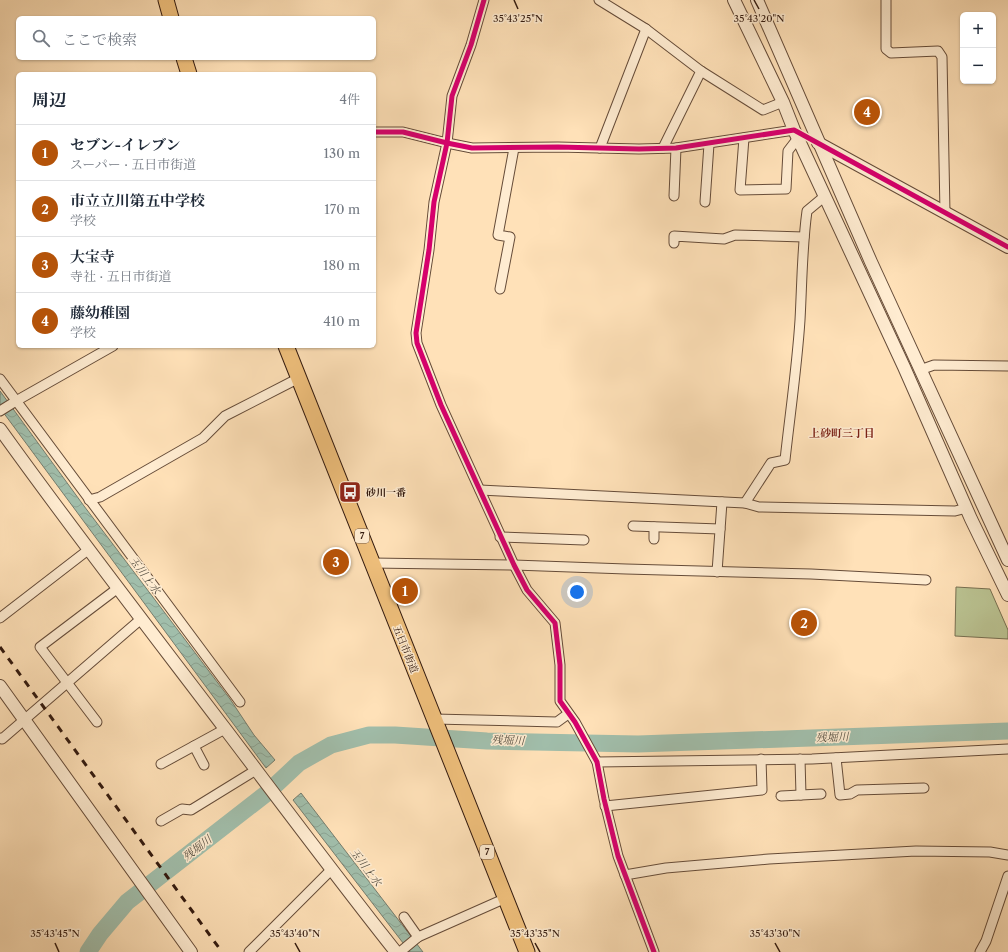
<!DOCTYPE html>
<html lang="ja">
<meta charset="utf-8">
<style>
body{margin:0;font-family:"Libre Caslon Text","Noto Serif JP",serif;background:#f6f6f7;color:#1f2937}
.controls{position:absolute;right:12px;top:12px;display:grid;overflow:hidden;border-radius:6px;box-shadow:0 1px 3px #0004}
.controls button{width:36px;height:36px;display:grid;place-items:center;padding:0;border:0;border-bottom:1px solid #e0e1e3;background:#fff;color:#1f2937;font:20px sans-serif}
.you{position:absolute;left:577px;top:592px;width:14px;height:14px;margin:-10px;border:3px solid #fff;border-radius:50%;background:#1a73e8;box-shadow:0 0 0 6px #1a73e833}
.badge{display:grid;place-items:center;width:26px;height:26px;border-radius:50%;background:#b45309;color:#fff;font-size:13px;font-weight:700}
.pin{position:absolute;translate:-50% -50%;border:2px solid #fff;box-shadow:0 1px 4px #0006}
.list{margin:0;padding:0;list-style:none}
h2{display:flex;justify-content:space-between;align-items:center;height:52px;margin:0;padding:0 16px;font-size:17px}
h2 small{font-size:13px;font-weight:400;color:#747a83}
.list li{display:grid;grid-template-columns:26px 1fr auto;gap:12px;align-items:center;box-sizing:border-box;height:56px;padding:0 16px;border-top:1px solid #e0e1e3}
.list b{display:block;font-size:15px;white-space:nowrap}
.list p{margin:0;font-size:13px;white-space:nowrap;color:#747a83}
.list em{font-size:13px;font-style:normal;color:#747a83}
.icon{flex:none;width:22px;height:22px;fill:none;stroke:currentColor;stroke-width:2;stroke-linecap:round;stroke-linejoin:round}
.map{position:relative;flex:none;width:1008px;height:952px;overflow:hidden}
.search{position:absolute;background:#fff;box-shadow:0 1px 3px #0004;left:16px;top:16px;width:360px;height:44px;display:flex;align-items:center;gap:10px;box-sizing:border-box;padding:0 14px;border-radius:6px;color:#747a83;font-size:15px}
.panel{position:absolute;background:#fff;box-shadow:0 1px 3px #0004;left:16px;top:72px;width:360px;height:276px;border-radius:6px}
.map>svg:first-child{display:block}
.green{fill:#bbc493;stroke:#776f51}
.water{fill:url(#water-waves);stroke:#757c6d}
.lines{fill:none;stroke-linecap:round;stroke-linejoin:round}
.river{stroke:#a1beab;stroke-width:17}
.minor-casing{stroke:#664c39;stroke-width:11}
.tertiary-casing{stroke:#664c39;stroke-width:14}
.primary-casing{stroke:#331a0f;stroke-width:17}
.minor{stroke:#ffecd1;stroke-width:9}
.tertiary{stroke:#ffecd1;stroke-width:12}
.primary{stroke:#f0c07c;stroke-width:15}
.rail{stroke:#331a0f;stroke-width:3;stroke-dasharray:7 7;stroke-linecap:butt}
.cycleway-casing{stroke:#ffecd1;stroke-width:8}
.cycleway{stroke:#d6006c;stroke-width:5}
.ticks{fill:none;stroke:#331a0f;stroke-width:1.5}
.labels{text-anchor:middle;stroke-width:3;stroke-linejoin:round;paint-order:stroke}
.shield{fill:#ffecd1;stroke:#705949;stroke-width:1}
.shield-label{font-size:9px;font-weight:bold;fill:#331a0f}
.poi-label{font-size:10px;font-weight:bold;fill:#331a0f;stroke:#ffecd1;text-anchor:start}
.street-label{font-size:10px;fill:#331a0f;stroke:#ffecd1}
.neighbourhood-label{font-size:11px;font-weight:bold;fill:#7a1f14;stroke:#ffecd1}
.water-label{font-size:11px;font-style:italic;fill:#5a5346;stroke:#ffecd1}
.ticks-label{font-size:10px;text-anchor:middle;fill:#331a0f;stroke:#ffecd1;stroke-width:3;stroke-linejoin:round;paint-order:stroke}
</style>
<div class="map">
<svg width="1008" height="952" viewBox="0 0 1008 952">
<defs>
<pattern id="water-waves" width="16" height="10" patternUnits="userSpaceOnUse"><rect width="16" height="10" fill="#a1beab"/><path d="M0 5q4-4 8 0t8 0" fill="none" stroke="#8ba392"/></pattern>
</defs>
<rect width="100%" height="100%" fill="#ffe1b8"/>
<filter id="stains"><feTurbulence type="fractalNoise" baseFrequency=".005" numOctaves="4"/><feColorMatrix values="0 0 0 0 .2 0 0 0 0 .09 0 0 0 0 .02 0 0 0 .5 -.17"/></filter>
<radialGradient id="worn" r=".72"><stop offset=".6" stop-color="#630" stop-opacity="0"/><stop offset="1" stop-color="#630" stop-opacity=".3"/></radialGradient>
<path class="green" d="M 956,587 L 990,589 L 1008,630 L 1008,639 L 955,636 Z"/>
<g class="water">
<path d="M 0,391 L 84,506 L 230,699 L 254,735 L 275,760 L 266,768 L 0,408 Z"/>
<path d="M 301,793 L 423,952 L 410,952 L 293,800 Z"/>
</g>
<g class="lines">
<path class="river" d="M 88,952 L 100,934 L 127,902 L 267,793 L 299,763 L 331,745 L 369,735 L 395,735 L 487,741 L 638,744 L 1008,731"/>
<g class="minor-casing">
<g id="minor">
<path d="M 484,0 L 471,45 L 452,96 L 447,143 L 434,202 L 429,250 L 416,333 L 417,343 L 441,405 L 514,565 L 527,590 L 555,623 L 560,665 L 560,701 L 575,722 L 597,762 L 604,799 L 618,856 L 654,952"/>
<path d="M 599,0 L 646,29 L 701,71 L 763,110 L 783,102"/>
<path d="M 886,0 L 886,49 L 891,53 L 938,51 L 942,57 L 945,213"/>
<path d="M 374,132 L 403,132 L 447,143 L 472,148 L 558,147 L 639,149 L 676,148 L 794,130"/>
<path d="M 744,138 L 740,190 L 786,189 L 788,151 L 798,138"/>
<path d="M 600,148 L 646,29"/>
<path d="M 663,148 L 701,71"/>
<path d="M 674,196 L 676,148"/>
<path d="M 705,202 L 709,144"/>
<path d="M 674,243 L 674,236 L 724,239 L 735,235 L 804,237"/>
<path d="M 500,289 L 510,237 L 498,235 L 514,148"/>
<path d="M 920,370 L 934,365 L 1008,366"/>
<path d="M 0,379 L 240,702"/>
<path d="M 0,411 L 16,401 L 113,346"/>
<path d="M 480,490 L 745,503 L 759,507 L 955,511 L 967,508"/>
<path d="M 89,500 L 100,497 L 203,438 L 225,416 L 299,378"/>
<path d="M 745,503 L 771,463 L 785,460 C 790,414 797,367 800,320 C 802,284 802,247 807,211 L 825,196"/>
<path d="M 633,526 L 720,529"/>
<path d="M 500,537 L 584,540"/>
<path d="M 654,539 L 654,527"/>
<path d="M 372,563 L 514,565 L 626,569 L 811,574 L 926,580"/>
<path d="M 717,572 L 722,502"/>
<path d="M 0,618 L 88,550"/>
<path d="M 434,719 L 557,722 L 568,714"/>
<path d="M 97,722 L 40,647 L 118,588"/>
<path d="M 0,738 L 2,739 L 141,619"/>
<path d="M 194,746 L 204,765"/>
<path d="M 836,758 L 840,795 L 850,794 L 857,790 L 924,788"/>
<path d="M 800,759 L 801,795"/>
<path d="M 597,762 L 812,759 L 1008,749"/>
<path d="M 161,764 L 225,729"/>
<path d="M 781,796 L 821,794"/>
<path d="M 605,806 L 762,790 L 761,759"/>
<path d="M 161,821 L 182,809 L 191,810 L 256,770"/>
<path d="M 625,875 L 666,868 L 769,859 L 916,851 L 990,852 L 1008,855"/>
<path d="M 404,917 L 418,937"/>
<path d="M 249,952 L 331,870"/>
<path d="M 400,952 L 418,937 L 506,898"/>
<path d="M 980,952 L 986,941 L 1008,876"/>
</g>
</g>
<g class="tertiary-casing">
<g id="tertiary">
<path d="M 734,0 L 783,102 L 794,130 L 904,367 L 971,519 L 1008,595"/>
<path d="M 757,0 L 871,262 L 1008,560"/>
<path d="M 818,143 L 1008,247"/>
<path d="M 0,429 C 73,531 150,630 226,730 C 282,804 338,879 396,952"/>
<path d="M 0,686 L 191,952"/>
</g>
</g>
<g class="primary-casing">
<g id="primary">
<path d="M 166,0 L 171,18"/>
<path d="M 184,58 L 189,74"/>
<path d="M 286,346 L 527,952"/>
</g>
</g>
<use href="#minor" class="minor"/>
<use href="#tertiary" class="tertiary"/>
<use href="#primary" class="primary"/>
<path class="rail" d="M 0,647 L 222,952"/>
<g class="cycleway-casing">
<g id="cycleway">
<path d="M 484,0 L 471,45 L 452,96 L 447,143 L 434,202 L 429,250 L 416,333 L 417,343 L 441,405 L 514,565 L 527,590 L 555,623 L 560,665 L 560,701 L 575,722 L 597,762 L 604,799 L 618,856 L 654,952"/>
<path d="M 374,132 L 403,132 L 447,143 L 472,148 L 558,147 L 639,149 L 676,148 L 794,130 L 1008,247"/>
</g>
</g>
<use href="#cycleway" class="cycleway"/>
</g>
<path class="ticks" d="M 514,0 L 518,9M 754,0 L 759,9M 55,943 L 59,952M 295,943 L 300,952M 535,943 L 540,952M 775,943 L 780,952"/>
<defs>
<g id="bus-square" transform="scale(1.15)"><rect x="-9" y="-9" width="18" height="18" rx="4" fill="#8f2418" stroke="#ffecd1"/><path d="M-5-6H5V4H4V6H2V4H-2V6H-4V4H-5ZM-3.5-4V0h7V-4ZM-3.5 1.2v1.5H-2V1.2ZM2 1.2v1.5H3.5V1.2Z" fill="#fff"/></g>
</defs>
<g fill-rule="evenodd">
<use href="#bus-square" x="350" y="492"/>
</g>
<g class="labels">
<g class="shield">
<rect x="355" y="529" width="14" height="14" rx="3"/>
<rect x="480" y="845" width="14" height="14" rx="3"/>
</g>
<g class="shield-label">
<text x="362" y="539">7</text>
<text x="487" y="855">7</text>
</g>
<g class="poi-label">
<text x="366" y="496">砂川一番</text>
</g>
<g class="street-label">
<text transform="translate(406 649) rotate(68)" y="4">五日市街道</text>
</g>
<g class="neighbourhood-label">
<text x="842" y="437">上砂町三丁目</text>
</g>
<g class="water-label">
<text transform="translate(145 575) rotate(53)" y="4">玉川上水</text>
<text transform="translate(832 737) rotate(-2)" y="4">残堀川</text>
<text transform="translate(508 740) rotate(2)" y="4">残堀川</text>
<text transform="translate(197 848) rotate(-38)" y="4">残堀川</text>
<text transform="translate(366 867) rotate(53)" y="4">玉川上水</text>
</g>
</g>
<g class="ticks-label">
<text x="518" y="22">35°43'25"N</text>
<text x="759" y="22">35°43'20"N</text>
<text x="55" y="937">35°43'45"N</text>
<text x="295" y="937">35°43'40"N</text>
<text x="535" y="937">35°43'35"N</text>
<text x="775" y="937">35°43'30"N</text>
</g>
<rect width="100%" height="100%" filter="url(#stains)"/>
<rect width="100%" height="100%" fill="url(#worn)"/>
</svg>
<div class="controls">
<button>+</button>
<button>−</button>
</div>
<div class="you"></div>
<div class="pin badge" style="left:405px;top:591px">1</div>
<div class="pin badge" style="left:804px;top:623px">2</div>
<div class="pin badge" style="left:336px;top:562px">3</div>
<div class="pin badge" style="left:867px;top:112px">4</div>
<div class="search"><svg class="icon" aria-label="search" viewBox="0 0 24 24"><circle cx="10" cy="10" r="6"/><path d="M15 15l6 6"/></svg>ここで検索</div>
<section class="panel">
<h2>周辺<small>4件</small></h2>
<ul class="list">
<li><span class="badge">1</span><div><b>セブン-イレブン</b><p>スーパー · 五日市街道</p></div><em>130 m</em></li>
<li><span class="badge">2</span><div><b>市立立川第五中学校</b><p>学校</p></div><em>170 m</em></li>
<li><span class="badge">3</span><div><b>大宝寺</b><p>寺社 · 五日市街道</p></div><em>180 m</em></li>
<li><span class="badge">4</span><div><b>藤幼稚園</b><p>学校</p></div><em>410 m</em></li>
</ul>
</section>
</div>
